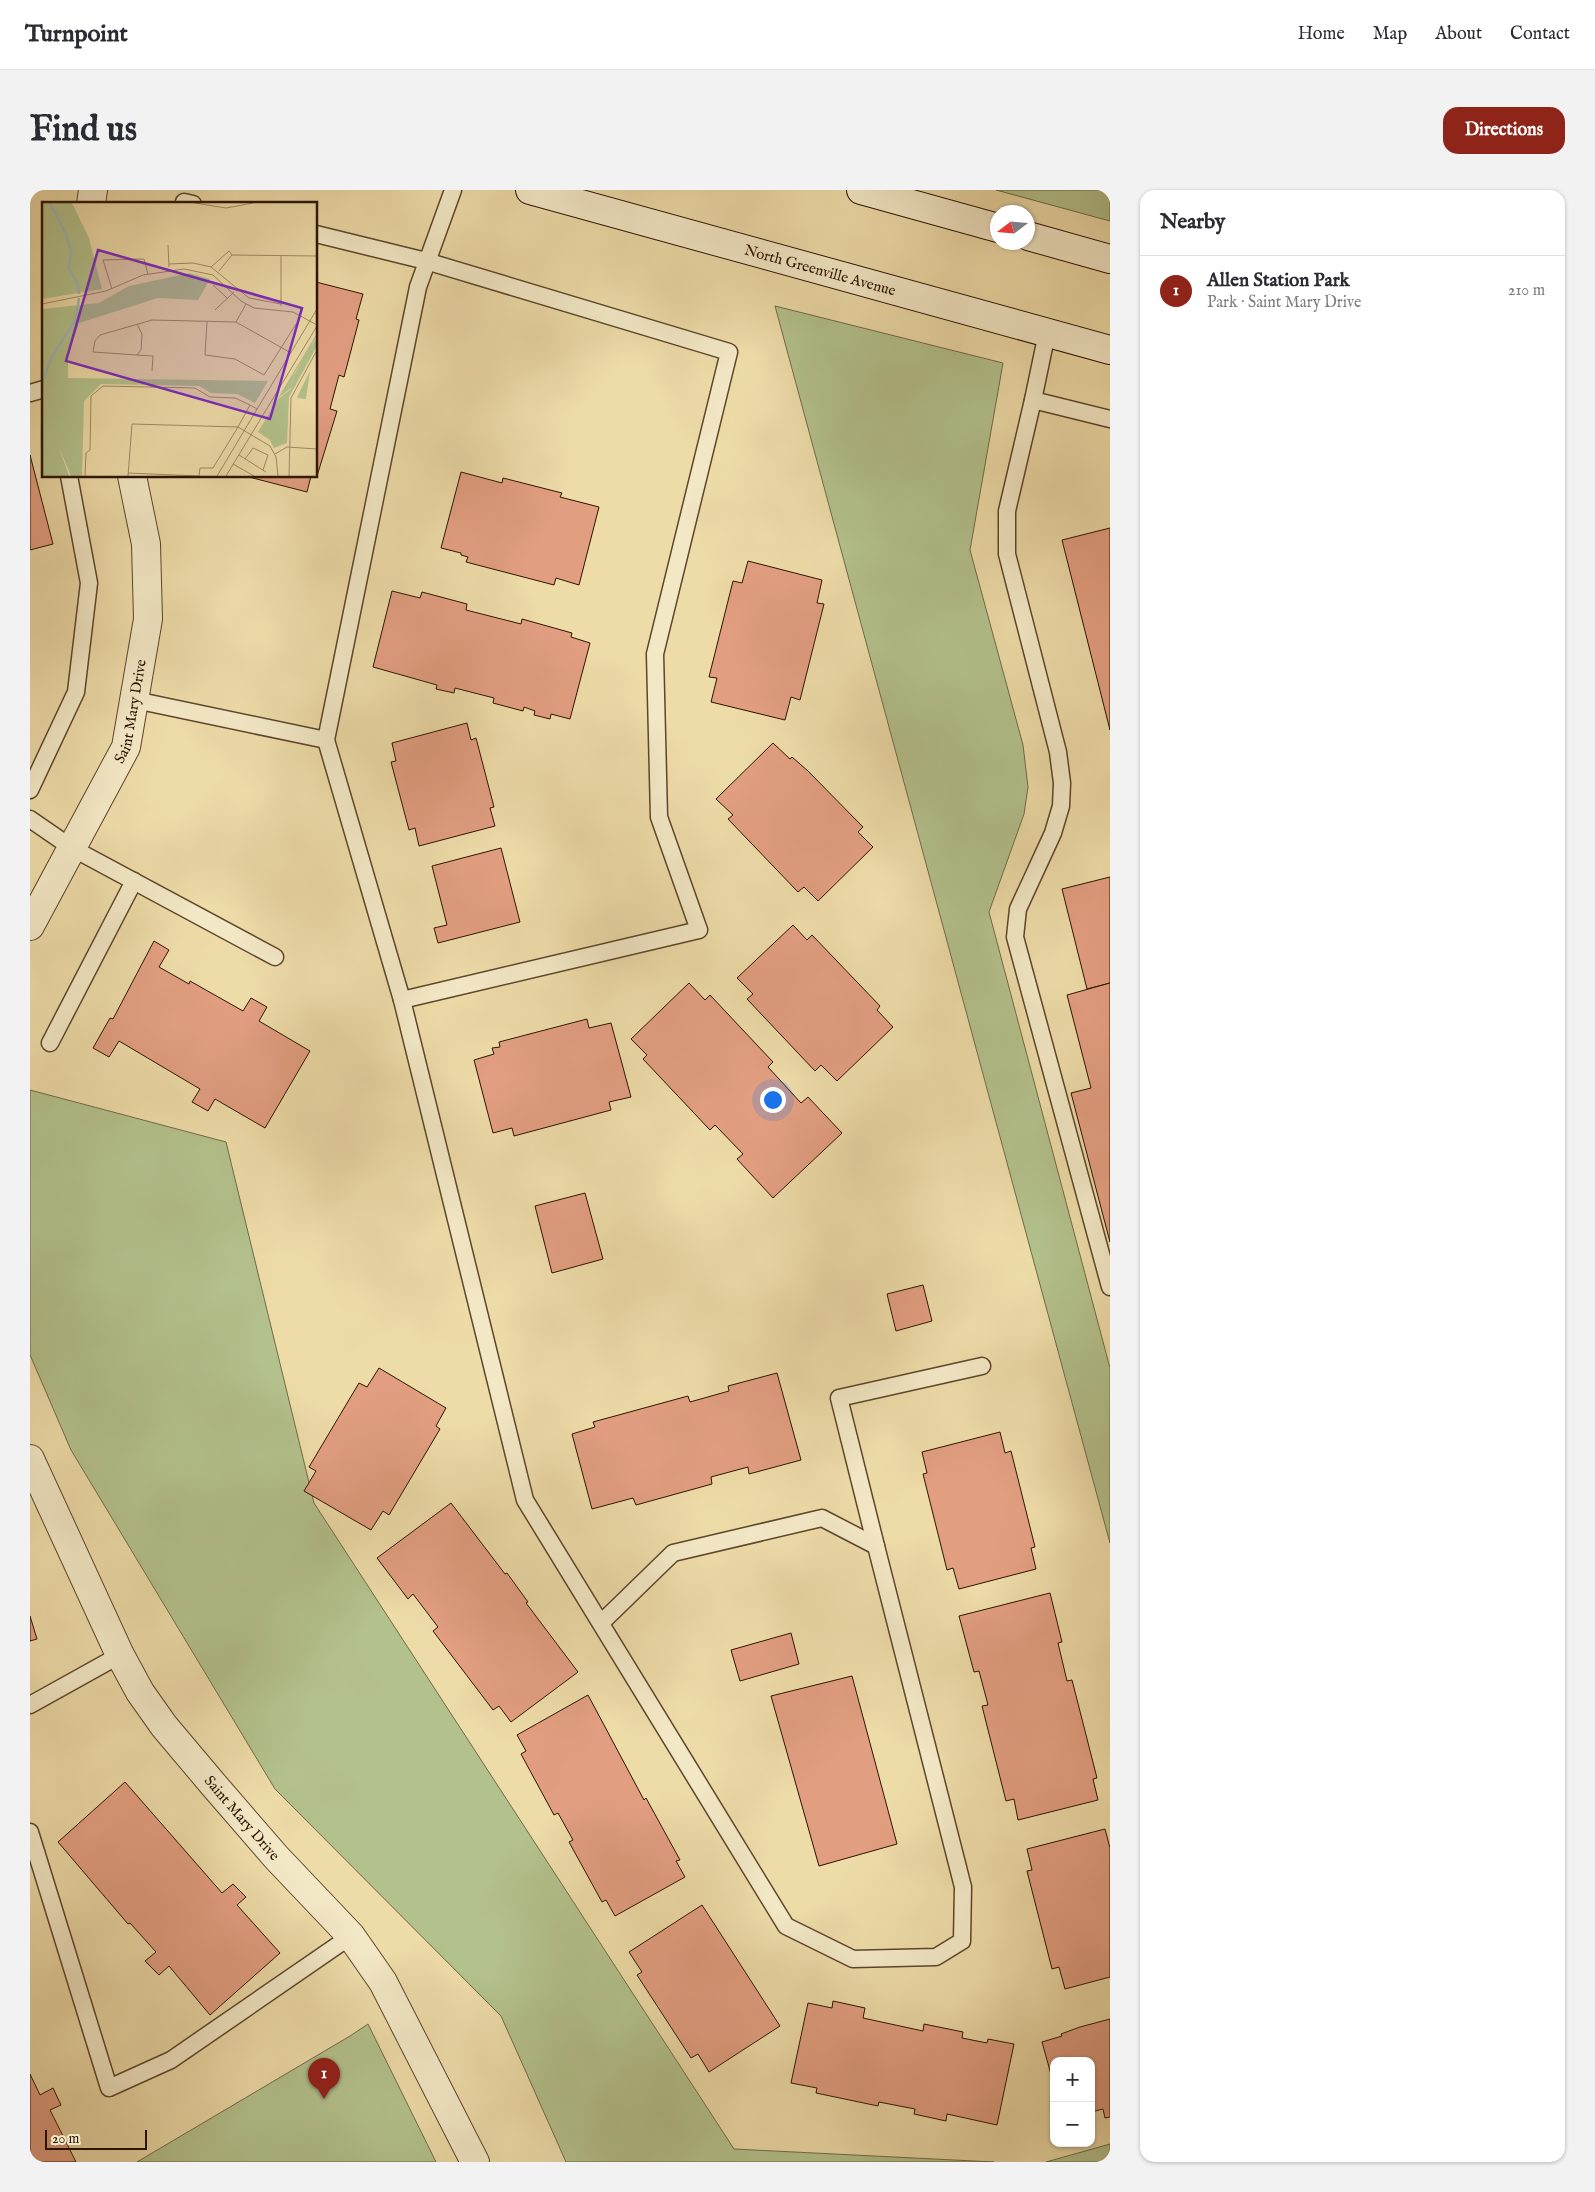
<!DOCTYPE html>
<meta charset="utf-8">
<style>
body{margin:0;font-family:"IM FELL English",serif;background:#f2f2f3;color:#2b2b33}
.controls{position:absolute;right:15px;bottom:15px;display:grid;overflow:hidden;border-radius:10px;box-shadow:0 1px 4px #0004}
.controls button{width:45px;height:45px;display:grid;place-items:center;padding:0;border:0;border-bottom:1px solid #e1e1e2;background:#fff;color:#2b2b33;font:25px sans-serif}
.compass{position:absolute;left:960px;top:15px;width:45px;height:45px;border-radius:50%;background:#fff;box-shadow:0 1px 4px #0004;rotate:254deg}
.scale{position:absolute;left:15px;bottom:12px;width:102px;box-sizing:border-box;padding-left:5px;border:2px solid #2c1400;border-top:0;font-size:14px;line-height:18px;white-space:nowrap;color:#2c1400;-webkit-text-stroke:4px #f3e8c6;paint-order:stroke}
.you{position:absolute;left:742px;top:909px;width:18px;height:18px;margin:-12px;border:4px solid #fff;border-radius:50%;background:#1a73e8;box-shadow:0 0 0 8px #1a73e833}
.badge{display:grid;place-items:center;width:32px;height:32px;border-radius:50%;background:#8f2418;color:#fff;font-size:16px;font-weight:700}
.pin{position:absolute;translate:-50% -41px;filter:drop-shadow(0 1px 2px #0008)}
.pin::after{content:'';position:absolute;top:26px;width:18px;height:15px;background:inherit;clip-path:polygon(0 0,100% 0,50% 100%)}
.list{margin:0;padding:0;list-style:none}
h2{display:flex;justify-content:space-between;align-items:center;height:65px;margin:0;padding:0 20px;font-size:21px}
h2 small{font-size:16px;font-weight:400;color:#7c7c81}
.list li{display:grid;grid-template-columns:32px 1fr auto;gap:15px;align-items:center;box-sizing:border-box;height:70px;padding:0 20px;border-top:1px solid #e1e1e2}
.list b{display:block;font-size:19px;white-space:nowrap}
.list p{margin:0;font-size:16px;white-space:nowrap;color:#7c7c81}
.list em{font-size:16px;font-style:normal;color:#7c7c81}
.map{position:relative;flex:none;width:1080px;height:1972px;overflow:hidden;border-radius:15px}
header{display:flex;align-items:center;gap:30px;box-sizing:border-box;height:70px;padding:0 25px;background:#fff;border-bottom:1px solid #e1e1e2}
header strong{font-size:24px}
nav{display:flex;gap:28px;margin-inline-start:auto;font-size:18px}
.intro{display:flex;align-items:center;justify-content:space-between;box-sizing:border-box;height:120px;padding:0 30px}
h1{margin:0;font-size:35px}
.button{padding:12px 22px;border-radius:15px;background:#8f2418;color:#fff;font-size:18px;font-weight:700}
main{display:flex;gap:30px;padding:0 30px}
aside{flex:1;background:#fff;border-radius:15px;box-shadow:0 1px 4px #0004}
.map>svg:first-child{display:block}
.green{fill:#b3c18c;stroke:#706a46}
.building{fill:#e29e81;stroke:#2c1400}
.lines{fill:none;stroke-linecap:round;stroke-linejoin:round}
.service-casing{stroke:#5c462a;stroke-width:19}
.tertiary-casing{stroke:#5c462a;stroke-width:30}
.secondary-casing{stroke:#2c1400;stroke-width:30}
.service{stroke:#f3e8c6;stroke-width:16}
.tertiary{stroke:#f3e8c6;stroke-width:28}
.secondary{stroke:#f3e8c6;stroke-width:28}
.labels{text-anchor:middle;stroke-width:4;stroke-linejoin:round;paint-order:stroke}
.street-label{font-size:15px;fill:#2c1400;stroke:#f3e8c6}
.inset-river{fill:none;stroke:#9eb8b3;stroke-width:2.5}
.inset-road{fill:none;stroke:#a08b65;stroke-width:1}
.view{fill:#7b2cbf;fill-opacity:0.15;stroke:#7b2cbf;stroke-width:2.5}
.inset-edge{fill:none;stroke:#2c1400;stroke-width:2.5}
</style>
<header>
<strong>Turnpoint</strong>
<nav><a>Home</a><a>Map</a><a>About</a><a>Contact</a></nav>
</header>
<div class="intro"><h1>Find us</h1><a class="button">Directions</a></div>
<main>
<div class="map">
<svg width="1080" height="1972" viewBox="0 0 1080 1972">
<rect width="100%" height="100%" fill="#eddba8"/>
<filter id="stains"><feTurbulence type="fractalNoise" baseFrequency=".004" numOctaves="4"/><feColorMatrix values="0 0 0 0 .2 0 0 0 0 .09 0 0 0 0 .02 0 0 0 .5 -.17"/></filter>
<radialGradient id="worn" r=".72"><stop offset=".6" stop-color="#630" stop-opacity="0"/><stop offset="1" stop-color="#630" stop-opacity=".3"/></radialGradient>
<g class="green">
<path d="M 966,0 L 1080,0 L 1080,31 Z"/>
<path d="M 745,116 L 973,173 L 940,360 L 993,555 L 998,597 L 994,624 L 959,722 L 1080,1178 L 1080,1353 Z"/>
<path d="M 0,900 L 196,952 L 284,1313 L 704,1959 L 964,1972 L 536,1972 L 471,1826 L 245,1599 L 41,1260 L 0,1165 Z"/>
<path d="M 338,1834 L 406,1972 L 107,1972 L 320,1846 Z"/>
<path d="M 1080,1954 L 1080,1972 L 1016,1972 Z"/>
</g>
<g class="building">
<path d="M 286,92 L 333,104 L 326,129 L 329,130 L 314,187 L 309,185 L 300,219 L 307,221 L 287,286 Z"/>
<path d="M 0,265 L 23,354 L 0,360 Z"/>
<path d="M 431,282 L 472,293 L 473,288 L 532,303 L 530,307 L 569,317 L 549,395 L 526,388 L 524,395 L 436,372 L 438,367 L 431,365 L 431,363 L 411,358 Z"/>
<path d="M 215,286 L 281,286 L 277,302 Z"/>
<path d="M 1080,338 L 1080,540 L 1032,350 Z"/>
<path d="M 718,371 L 792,390 L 787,413 L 794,414 L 770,510 L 761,507 L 755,530 L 681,512 L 687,488 L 679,487 L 703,391 L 712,393 Z"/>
<path d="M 362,401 L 390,408 L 392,402 L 437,414 L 436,420 L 491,434 L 492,429 L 542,443 L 541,447 L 560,453 L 540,529 L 521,524 L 520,529 L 504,525 L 505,521 L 494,517 L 493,521 L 463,513 L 464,508 L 425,498 L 424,503 L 406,499 L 407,495 L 343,477 Z"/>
<path d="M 437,533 L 441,550 L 446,548 L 464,617 L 460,618 L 465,636 L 389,656 L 385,638 L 379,640 L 361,572 L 366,571 L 362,553 Z"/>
<path d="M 743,553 L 760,569 L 762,567 L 778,581 L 833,637 L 828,642 L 843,657 L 788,711 L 774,697 L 768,702 L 698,629 L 703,625 L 686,609 Z"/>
<path d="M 471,658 L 490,732 L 408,753 L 404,738 L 417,735 L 402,676 Z"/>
<path d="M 1080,687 L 1080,793 L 1057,799 L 1032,699 Z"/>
<path d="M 763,735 L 777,750 L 782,745 L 850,816 L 847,820 L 863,837 L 807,891 L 791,875 L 785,881 L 717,809 L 723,804 L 707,788 Z"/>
<path d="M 124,751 L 139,760 L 129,777 L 159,794 L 160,791 L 213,821 L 221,808 L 237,817 L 229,831 L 280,861 L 235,938 L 185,909 L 178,921 L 162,912 L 170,899 L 89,851 L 79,867 L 63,858 L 80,828 L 83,829 Z"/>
<path d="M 659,793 L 675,810 L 680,805 L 743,872 L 738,877 L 771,913 L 778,907 L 812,943 L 743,1008 L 707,969 L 713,964 L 685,935 L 680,940 L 613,869 L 617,865 L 601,849 Z"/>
<path d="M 1080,793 L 1080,1052 L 1041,903 L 1061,898 L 1037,805 Z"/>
<path d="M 557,829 L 559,838 L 581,833 L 601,907 L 579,912 L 581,920 L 484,946 L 482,938 L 463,943 L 444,870 L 464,864 L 462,858 L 470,857 L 469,852 Z"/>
<path d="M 555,1003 L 573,1069 L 522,1083 L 505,1016 Z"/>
<path d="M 893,1095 L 902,1131 L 866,1141 L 857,1104 Z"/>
<path d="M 349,1178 L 416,1218 L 406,1236 L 410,1239 L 359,1325 L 353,1321 L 341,1340 L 274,1301 L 286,1281 L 279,1277 L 329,1193 L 337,1197 Z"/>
<path d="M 747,1183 L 771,1270 L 719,1284 L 718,1277 L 681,1287 L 682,1294 L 606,1315 L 603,1308 L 562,1319 L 542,1244 L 565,1237 L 563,1232 L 658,1206 L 660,1212 L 699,1201 L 698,1196 Z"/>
<path d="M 970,1242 L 975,1263 L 981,1261 L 1005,1357 L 1001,1358 L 1006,1379 L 929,1399 L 923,1378 L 917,1380 L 893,1284 L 897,1283 L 892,1262 Z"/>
<path d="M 421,1313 L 475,1384 L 477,1383 L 498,1412 L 496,1413 L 548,1482 L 481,1532 L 469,1516 L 463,1520 L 403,1441 L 408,1437 L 383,1404 L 378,1409 L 347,1368 Z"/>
<path d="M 1020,1403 L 1032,1452 L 1028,1453 L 1037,1491 L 1042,1490 L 1067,1588 L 1063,1589 L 1068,1610 L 988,1630 L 984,1609 L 976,1611 L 952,1516 L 958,1515 L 949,1481 L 944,1482 L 929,1426 Z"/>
<path d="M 0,1426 L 7,1449 L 0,1451 Z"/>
<path d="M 761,1443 L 769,1474 L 710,1491 L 701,1460 Z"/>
<path d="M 822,1486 L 867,1654 L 789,1676 L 741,1506 Z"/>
<path d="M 558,1505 L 614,1610 L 616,1608 L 650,1670 L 646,1671 L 655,1687 L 585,1726 L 576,1710 L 572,1712 L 539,1652 L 543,1650 L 528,1623 L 524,1625 L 491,1564 L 496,1561 L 487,1545 Z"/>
<path d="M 95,1592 L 192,1703 L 203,1694 L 216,1707 L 207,1715 L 250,1763 L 180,1825 L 139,1776 L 129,1785 L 115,1771 L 126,1762 L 100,1733 L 98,1734 L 28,1652 Z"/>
<path d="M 1075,1639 L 1080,1658 L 1080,1787 L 1035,1799 L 1029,1777 L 1022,1779 L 997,1681 L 1002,1680 L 997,1659 Z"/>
<path d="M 672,1715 L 750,1836 L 679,1882 L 668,1864 L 661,1868 L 607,1785 L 612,1782 L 599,1762 Z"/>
<path d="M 803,1811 L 835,1818 L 833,1828 L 893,1841 L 894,1834 L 933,1842 L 932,1848 L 957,1853 L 958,1849 L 984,1854 L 967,1935 L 917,1924 L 916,1931 L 884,1924 L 885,1919 L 849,1912 L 848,1916 L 786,1903 L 787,1898 L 761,1893 L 778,1813 L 802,1818 Z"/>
<path d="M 1080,1829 L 1080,1927 L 1075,1928 L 1073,1919 L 1061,1922 L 1061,1871 L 1024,1871 L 1024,1895 L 1012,1852 L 1032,1846 L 1031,1844 L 1050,1837 Z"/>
<path d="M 0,1884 L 10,1905 L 23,1898 L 31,1915 L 20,1920 L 46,1972 L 0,1972 Z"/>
</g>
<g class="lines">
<g class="service-casing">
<g id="service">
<path d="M 154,12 L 163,14"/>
<path d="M 286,44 L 396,71 L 699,162 L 625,464 L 629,627 L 669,740 L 372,810"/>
<path d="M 1017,143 L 1003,210 L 1080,229"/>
<path d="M 0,203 L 14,199"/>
<path d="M 1003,210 L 977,321 L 977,364 L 1028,562 L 1032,593 L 1031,616 L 1023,643 L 988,719 L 985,747 L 1080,1097"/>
<path d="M 105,510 L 296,550 L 388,97 L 423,0"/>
<path d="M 296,550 L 372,810 L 495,1310 L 756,1736 L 823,1769 L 906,1767 L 932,1751 L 933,1697 L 846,1356 L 792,1328 L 643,1363 L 571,1433"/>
<path d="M 0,600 L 46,502 L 59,393 L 39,286"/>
<path d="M 0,629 L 42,658 L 245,767"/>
<path d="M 20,853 L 104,691"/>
<path d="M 846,1356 L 809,1208 L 952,1176"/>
<path d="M 0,1515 L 90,1465"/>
<path d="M 0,1642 L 79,1898 L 141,1870 L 321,1746"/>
</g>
</g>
<g class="tertiary-casing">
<g id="tertiary">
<path d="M 61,14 L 63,0"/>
<path id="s1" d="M 0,736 L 96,557 L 118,429 L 116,354 L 102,286"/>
<path id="s2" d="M 0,1269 L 90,1465 L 110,1502 L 134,1536 L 182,1593 L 246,1667 L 321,1746 L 353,1792 L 445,1972"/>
</g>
</g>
<g class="secondary-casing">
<g id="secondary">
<path id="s3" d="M 500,0 L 1080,160"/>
<path d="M 831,0 L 968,38"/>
<path d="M 998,46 L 1080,69"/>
</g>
</g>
<use href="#service" class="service"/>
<use href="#tertiary" class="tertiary"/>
<use href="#secondary" class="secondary"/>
</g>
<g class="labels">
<g class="street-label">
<text dy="5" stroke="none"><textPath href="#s3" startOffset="301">North Greenville Avenue</textPath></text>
<text dy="5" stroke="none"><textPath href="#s1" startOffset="239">Saint Mary Drive</textPath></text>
<text dy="5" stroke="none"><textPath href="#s2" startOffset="420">Saint Mary Drive</textPath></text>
</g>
</g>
<g transform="translate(12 12)">
<rect width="275" height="275" fill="#eddba8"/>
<path d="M 0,1 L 30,1 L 47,36 L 60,87 L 0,97 ZM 148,71 L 168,77 L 156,98 L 116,96 L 37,121 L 26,152 L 26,176 L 226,179 L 213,201 L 195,192 L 169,191 L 157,184 L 59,182 L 42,199 L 40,274 L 29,274 L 17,245 L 27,274 L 0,274 L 0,107 L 57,101 L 87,84 ZM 275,131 L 275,133 L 268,147 L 252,172 L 249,186 L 236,196 ZM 275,135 L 275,144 L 247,195 L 245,241 L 232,246 L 228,238 L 216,230 L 236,197 L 249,187 L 252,173 ZM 268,169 L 264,197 L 255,196 L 257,191 Z" fill="#b3c18c"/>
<path class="inset-river" d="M 8,1 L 23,30 L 29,49 L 27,67 L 36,82 L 37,92M 0,182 L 9,156 L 34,117 L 37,96M 0,221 L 0,244"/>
<path class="inset-road" d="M 153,1 L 184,6 L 211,1M 126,43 L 127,65M 127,62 L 151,61 L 169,65 L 207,96 L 239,102M 169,65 L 187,49 L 190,53M 177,69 L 190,53 L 275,54M 171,83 L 185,96M 70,87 L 61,58 L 102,57 L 106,72M 0,102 L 64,89 L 101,73 L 142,67 L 171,73 L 199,99 L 212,106 L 251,110 L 275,123M 204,102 L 194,120 L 249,151M 239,104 L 239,53M 173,108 L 192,90M 165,120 L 163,153 L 193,157 L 222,173 L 254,122M 95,122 L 100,132 L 99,148 L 95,153 L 51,150 L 53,139 L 58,133 L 110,118 L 194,120M 95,153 L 111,154 L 110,169M 233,252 L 245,245 L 275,247M 197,253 L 224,270M 203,257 L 211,246 L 226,253 L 221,268M 191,262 L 212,274M 86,271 L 156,274M 43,274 L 44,251 L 48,248 L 49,194 L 61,184 L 153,186 L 168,195 L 193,196 L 208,203M 86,274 L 90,222 L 196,225 L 208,203 L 215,207M 157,274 L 158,266 L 171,266 L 196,225 L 228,244 L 234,255 L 236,274M 175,274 L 275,107M 184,274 L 275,124M 247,274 L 249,196 L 275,148"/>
<path class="view" d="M 56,48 L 260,106 L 228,217 L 24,159 Z"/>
<rect width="275" height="275" class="inset-edge"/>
</g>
<rect width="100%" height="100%" filter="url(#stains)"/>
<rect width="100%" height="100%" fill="url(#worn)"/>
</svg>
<div class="controls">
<button>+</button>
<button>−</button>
</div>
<svg class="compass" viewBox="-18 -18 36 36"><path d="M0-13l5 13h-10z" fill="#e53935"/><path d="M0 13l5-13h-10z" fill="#7c7c81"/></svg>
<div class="scale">20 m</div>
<div class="you"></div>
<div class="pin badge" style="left:294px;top:1909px">1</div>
</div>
<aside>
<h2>Nearby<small></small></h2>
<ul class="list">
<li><span class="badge">1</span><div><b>Allen Station Park</b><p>Park · Saint Mary Drive</p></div><em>210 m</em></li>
</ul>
</aside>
</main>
